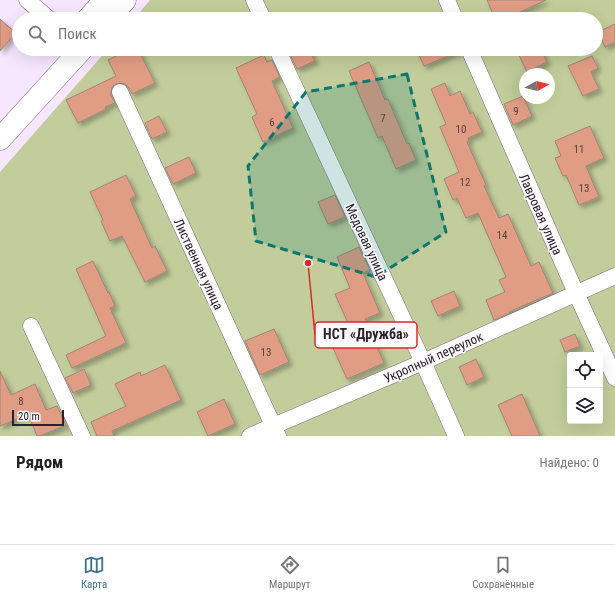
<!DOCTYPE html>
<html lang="ru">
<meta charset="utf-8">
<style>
body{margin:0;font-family:"Roboto Condensed",sans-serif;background:#f6f6f6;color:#202124}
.controls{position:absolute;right:12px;bottom:12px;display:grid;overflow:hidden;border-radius:4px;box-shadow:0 4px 16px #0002}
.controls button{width:36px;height:36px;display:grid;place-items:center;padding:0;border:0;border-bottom:1px solid #e0e0e0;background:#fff;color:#202124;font:20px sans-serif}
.compass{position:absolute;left:519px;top:68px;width:36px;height:36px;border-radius:50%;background:#fff;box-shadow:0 4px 16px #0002;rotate:82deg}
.scale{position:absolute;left:12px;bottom:10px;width:52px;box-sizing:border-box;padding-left:4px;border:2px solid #28222b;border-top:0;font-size:11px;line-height:14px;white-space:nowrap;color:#28222b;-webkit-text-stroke:3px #fcf9fd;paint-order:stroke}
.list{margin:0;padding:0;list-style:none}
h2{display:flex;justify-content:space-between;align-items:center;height:52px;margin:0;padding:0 16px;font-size:17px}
h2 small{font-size:13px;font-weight:400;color:#757577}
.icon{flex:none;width:22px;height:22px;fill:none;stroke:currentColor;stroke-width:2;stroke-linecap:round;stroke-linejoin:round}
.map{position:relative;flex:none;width:615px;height:436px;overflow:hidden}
.search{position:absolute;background:#fff;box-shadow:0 4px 16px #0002;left:12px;right:12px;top:12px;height:44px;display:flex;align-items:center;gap:10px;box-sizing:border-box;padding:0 14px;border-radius:22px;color:#757577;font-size:15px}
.sheet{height:108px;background:#fff}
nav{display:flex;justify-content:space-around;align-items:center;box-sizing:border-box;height:56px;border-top:1px solid #e0e0e0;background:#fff;font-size:11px;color:#757577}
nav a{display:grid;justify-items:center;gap:2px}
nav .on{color:#3b728d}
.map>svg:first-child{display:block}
.green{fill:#c2cd9b;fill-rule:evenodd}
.building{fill:#e19d84;stroke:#9f847a;filter:url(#shadow)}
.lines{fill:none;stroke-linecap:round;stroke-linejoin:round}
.minor-casing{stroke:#786a7f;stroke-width:17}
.primary-casing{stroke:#786a7f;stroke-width:23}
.minor{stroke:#fff;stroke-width:16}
.primary{stroke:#fff;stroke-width:22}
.marked{fill:#0f766e;fill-opacity:0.2;stroke:#0f766e;stroke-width:3;stroke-dasharray:8 5;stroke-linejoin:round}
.labels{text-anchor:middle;stroke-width:3;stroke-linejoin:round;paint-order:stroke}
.number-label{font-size:11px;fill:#564141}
.street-label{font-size:13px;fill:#28222b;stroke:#fcf9fd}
.leader{fill:none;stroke:#d62828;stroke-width:1.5}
.callout-dot{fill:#d62828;stroke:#fcf9fd;stroke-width:1.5}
.callout{fill:#fcf9fd;stroke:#d62828;stroke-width:1.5}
.callout-label{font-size:14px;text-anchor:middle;font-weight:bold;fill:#28222b}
</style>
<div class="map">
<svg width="615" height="436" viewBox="0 0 615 436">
<defs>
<filter id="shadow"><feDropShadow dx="3.5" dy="3.5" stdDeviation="2" flood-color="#0004"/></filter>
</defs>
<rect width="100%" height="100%" fill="#f6e6fe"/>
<path class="green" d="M 150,0 L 615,0 L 615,436 L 0,436 L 0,172 L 108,49 L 596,49 L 596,19 L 134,19 ZM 525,74 L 549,74 L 549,98 L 525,98 ZM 570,355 L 600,355 L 600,421 L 570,421 Z"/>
<g class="building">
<path d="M 487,0 L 546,0 L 505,19 L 495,19 Z"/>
<path d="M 0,19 L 16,33 L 0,51 Z"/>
<path d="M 615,24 L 615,42 L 605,47 L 598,32 Z"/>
<path d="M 130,49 L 138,49 L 155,83 L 132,94 L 129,88 L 125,84 L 120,83 L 116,84 L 112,87 L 111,92 L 111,96 L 115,103 L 105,107 L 106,109 L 78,123 L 66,100 L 116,76 L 108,60 Z"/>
<path d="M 295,49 L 309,49 L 315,61 L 297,69 L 289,52 Z"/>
<path d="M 416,49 L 460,49 L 460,51 L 424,66 Z"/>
<path d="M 526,49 L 541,49 L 547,62 L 527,72 L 518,53 Z"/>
<path d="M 264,55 L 267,62 L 272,60 L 280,77 L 272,81 L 293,128 L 263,142 L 252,117 L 257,114 L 236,68 Z"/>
<path d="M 592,56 L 598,68 L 591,72 L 599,89 L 583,96 L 568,66 Z"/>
<path d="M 369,62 L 385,100 L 388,99 L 407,144 L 409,143 L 416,160 L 396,169 L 382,136 L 378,138 L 349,71 Z"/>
<path d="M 445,83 L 450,96 L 460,91 L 470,114 L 473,112 L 482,132 L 468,138 L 469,141 L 467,142 L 486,185 L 484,186 L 499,218 L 508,214 L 531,266 L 539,262 L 553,293 L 509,312 L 510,313 L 494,320 L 486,300 L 505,292 L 499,280 L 506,277 L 478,213 L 466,218 L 457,198 L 453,200 L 444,179 L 459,172 L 440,127 L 446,124 L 431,89 Z"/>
<path d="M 523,96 L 532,116 L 513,125 L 504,104 Z"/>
<path d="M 159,116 L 167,132 L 152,139 L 145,123 Z"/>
<path d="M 590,126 L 604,158 L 586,166 L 599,197 L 579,205 L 566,175 L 563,176 L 555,158 L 561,156 L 555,141 Z"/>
<path d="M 189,157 L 196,173 L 173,184 L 165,168 Z"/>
<path d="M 126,175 L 136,196 L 130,199 L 152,248 L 155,246 L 167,271 L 145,282 L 122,236 L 110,241 L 101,221 L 103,220 L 90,192 Z"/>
<path d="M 335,195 L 345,217 L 328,224 L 318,202 Z"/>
<path d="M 359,247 L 370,270 L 363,273 L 380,313 L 365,319 L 384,363 L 347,379 L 333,348 L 355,339 L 335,294 L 350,288 L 337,257 Z"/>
<path d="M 93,261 L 108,293 L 109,292 L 115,306 L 110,308 L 126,343 L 72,368 L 66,355 L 106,336 L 76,269 Z"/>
<path d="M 454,291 L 460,306 L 438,316 L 431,301 Z"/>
<path d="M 274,329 L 289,362 L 260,375 L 245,341 Z"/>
<path d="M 575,334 L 580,346 L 565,352 L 560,340 Z"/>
<path d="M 476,359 L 484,377 L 467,385 L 459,367 Z"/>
<path d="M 165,365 L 181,400 L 112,431 L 114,436 L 97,436 L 91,422 L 126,406 L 115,384 L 140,372 L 141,376 Z"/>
<path d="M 84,369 L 91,385 L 73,393 L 65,378 Z"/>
<path d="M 0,371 L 11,395 L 35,384 L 46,410 L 57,406 L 66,425 L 40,436 L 37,436 L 28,414 L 0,426 Z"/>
<path d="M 522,394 L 540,436 L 512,436 L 498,405 Z"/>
<path d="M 224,399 L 235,424 L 208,436 L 197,412 Z"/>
</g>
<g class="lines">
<g class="minor-casing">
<g id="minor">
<path d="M 27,0 L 49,19"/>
<path d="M 254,0 L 263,19"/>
<path d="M 447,0 L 455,19"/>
<path d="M 277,49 L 423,362 L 456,436"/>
<path d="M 469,49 L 576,293 L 615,378"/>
<path d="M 120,92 L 278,436"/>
<path d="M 31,326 L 82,436"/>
<path d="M 250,436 L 423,362 L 615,276"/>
</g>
</g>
<g class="primary-casing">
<g id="primary">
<path d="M 88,19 L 105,0"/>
<path d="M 108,19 L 125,0"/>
<path d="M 0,139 L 82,49"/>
</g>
</g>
<use href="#minor" class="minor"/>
<use href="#primary" class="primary"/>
</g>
<path class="marked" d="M 407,74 L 446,232 L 376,277 L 256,241 L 248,166 L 306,92 Z"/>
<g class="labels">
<g class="number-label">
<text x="516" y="115">9</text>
<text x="383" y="122">7</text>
<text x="272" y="126">6</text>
<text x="461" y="133">10</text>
<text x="579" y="153">11</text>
<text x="465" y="186">12</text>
<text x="584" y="192">13</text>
<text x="502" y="239">14</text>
<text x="266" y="356">13</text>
<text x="21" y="405">8</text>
</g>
<g class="street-label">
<text transform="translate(541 214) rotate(66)" y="5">Лавровая улица</text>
<text transform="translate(367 242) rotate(65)" y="5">Медовая улица</text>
<text transform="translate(199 264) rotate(65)" y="5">Лиственная улица</text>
<text transform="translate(433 357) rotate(-24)" y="5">Укропный переулок</text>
</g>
</g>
<path class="leader" d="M308 263L315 335"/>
<circle class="callout-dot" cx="308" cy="263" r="4"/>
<rect class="callout" x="315" y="322" width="102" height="26" rx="4"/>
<g class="callout-label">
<text x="366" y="339">НСТ «Дружба»</text>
</g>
</svg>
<div class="controls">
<button><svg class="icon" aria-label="locate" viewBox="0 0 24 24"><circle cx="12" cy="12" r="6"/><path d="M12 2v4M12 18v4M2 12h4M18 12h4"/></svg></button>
<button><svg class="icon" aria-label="layers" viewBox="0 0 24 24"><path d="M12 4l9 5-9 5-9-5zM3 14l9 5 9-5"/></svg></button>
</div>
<svg class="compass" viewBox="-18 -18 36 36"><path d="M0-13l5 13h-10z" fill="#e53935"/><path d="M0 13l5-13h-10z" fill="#757577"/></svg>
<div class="scale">20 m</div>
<div class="search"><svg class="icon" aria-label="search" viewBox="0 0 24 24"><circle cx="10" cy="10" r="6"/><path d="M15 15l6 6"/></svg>Поиск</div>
</div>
<section class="sheet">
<h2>Рядом<small>Найдено: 0</small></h2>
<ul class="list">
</ul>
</section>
<nav>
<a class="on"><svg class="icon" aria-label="map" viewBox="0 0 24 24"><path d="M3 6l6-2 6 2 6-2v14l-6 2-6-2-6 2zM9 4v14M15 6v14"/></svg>Карта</a>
<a><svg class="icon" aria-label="directions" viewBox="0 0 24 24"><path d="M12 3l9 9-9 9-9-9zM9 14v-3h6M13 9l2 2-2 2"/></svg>Маршрут</a>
<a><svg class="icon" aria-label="saved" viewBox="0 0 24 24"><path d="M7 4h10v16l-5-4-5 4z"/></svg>Сохранённые</a>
</nav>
